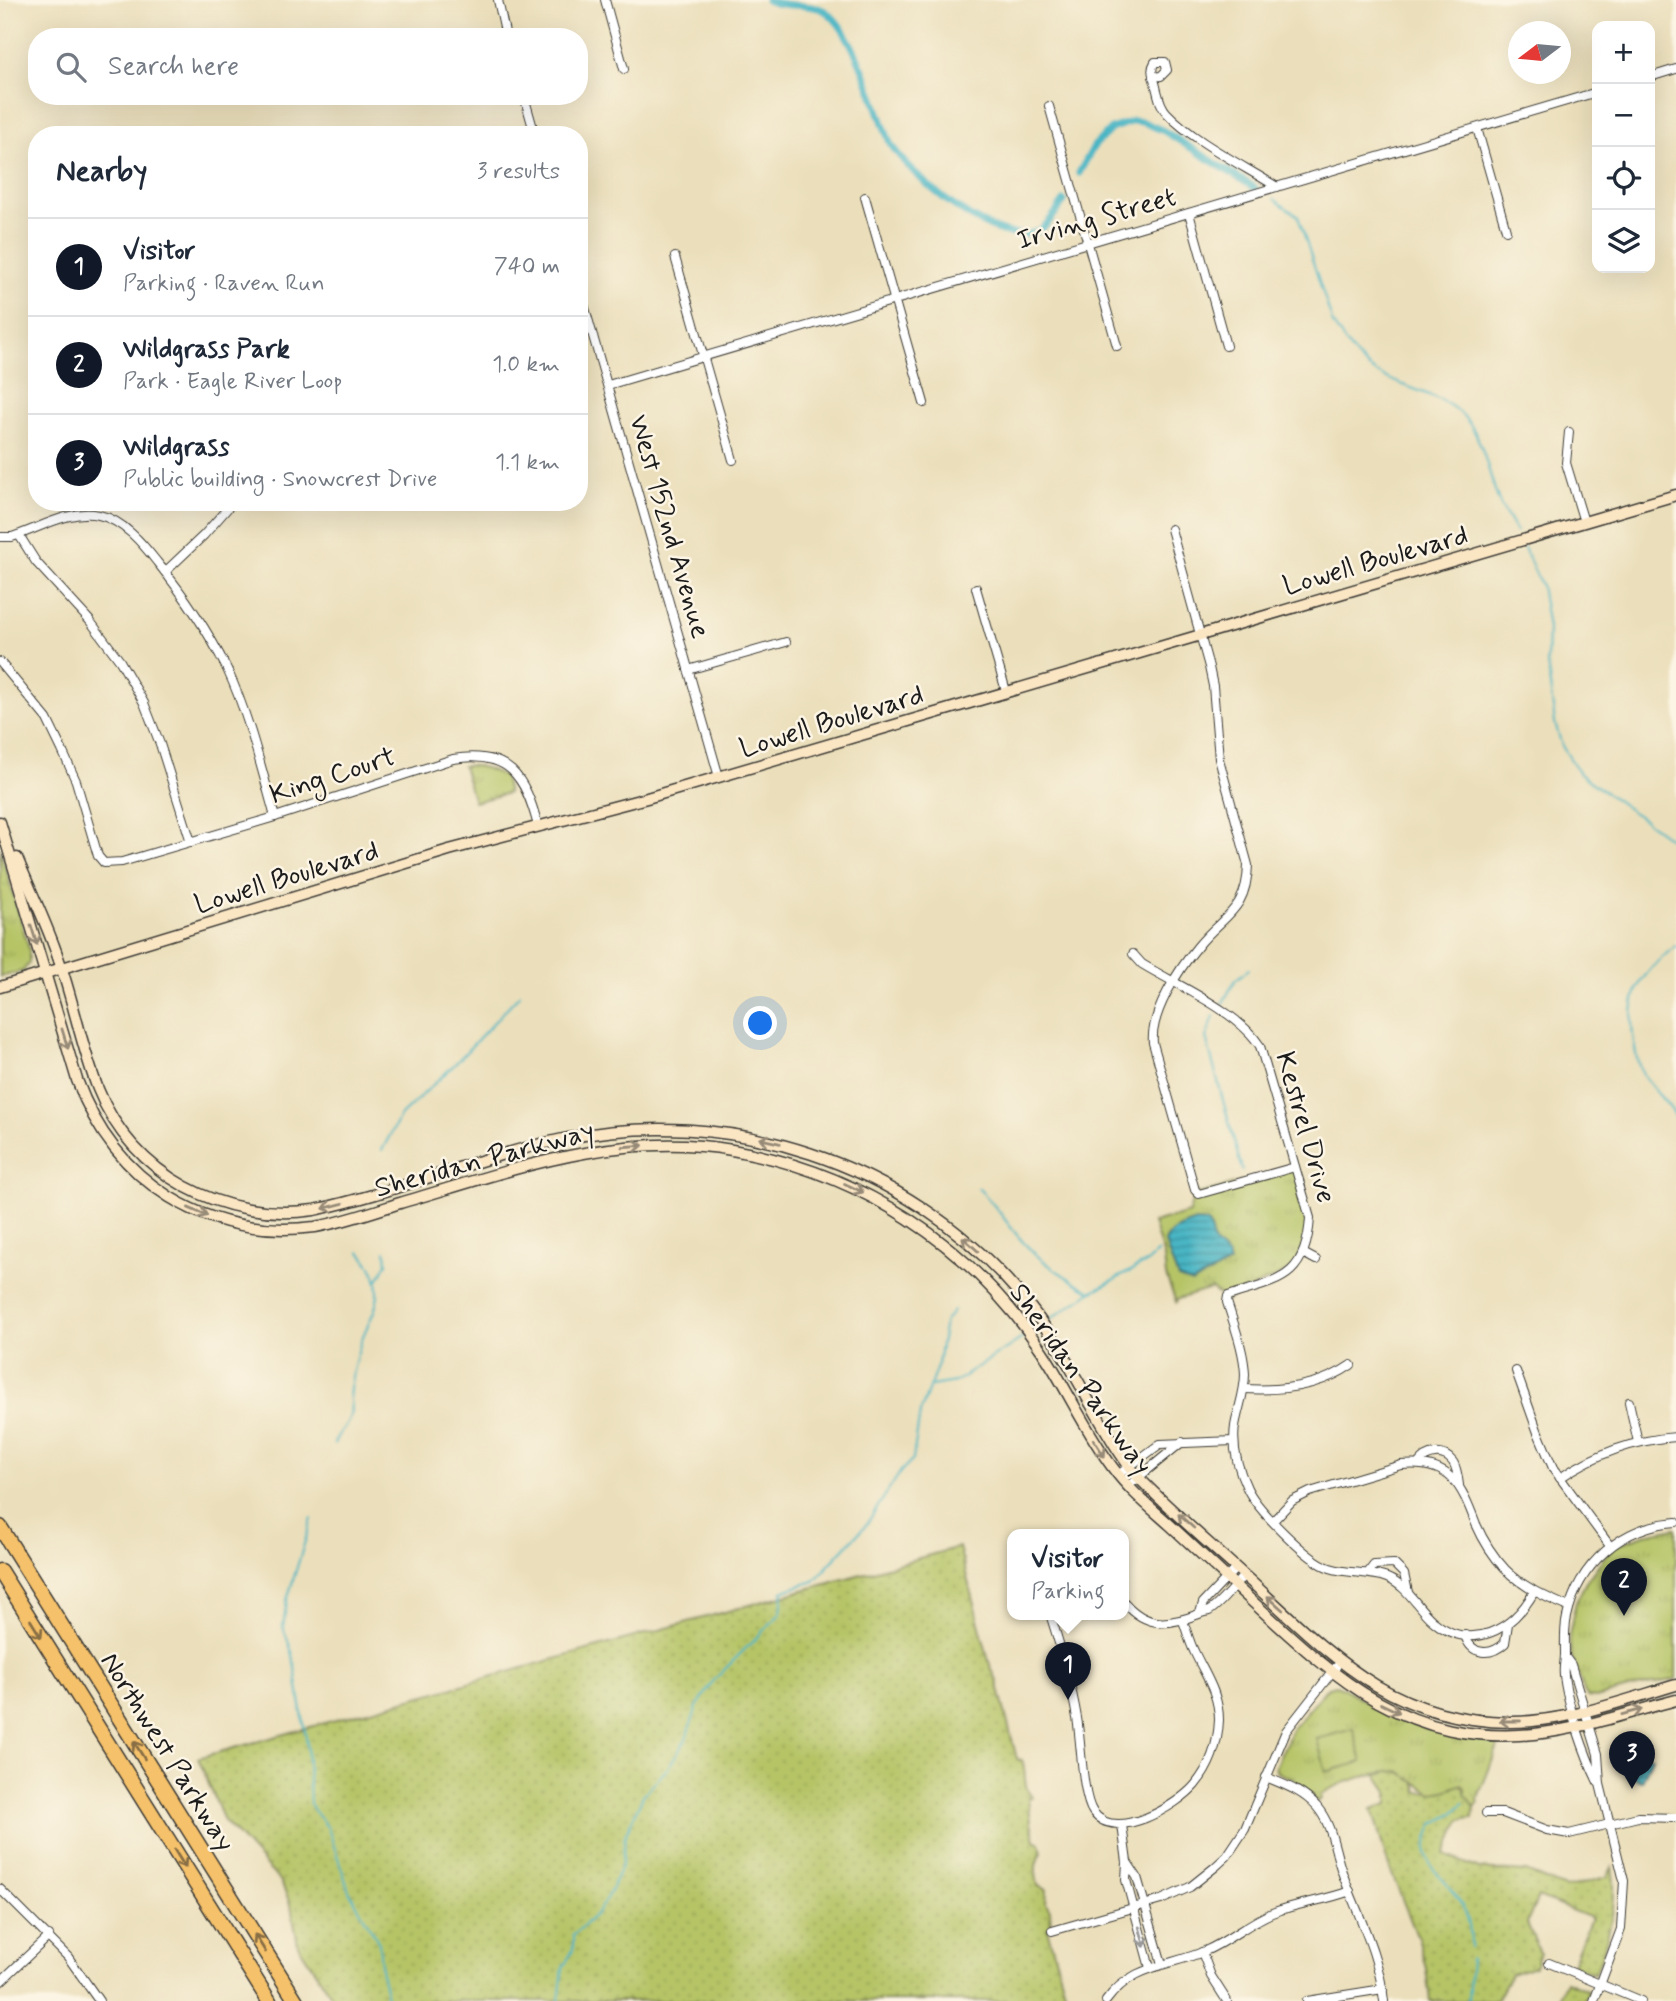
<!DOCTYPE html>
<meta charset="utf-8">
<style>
body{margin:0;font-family:Mynerve,sans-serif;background:#f2f2f3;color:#1f2937}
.controls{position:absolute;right:21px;top:21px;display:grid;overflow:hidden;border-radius:14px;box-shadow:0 7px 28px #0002}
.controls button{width:63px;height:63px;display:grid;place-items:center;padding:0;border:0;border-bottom:2px solid #e0e1e3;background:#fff;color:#1f2937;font:35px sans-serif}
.compass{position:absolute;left:1508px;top:21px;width:63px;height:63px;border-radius:50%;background:#fff;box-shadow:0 7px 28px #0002;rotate:254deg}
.you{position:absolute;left:761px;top:1024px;width:24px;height:24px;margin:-18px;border:5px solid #fff;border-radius:50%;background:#1a73e8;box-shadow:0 0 0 10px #1a73e833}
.badge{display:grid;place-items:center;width:46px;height:46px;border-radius:50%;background:#111827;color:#fff;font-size:23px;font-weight:700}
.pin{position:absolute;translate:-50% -58px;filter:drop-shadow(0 2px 4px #0008)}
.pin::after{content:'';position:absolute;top:37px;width:24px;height:21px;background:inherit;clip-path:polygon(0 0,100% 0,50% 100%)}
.popup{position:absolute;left:1007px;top:1529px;width:122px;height:91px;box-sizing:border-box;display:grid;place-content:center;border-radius:14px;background:#fff;filter:drop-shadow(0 2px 5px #0005);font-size:23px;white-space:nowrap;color:#747a83}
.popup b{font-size:26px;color:#1f2937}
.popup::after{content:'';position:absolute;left:50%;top:100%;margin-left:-14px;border:14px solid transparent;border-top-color:#fff}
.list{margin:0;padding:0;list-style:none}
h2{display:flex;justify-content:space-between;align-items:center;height:91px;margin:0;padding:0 28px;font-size:30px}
h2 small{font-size:23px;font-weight:400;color:#747a83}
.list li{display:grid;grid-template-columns:46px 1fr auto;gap:21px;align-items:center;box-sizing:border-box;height:98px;padding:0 28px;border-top:2px solid #e0e1e3}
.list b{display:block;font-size:26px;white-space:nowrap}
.list p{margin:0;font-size:23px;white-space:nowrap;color:#747a83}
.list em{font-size:23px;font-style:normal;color:#747a83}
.icon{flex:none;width:38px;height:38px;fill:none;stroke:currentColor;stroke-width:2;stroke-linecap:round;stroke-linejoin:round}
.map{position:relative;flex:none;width:1676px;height:2001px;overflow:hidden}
.search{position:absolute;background:#fff;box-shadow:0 7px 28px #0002;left:28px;top:28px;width:560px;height:77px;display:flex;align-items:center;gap:18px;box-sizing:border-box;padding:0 24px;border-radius:28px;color:#747a83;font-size:26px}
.panel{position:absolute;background:#fff;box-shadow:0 7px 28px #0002;left:28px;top:126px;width:560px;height:385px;border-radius:28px}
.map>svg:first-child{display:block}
.grass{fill:url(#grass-dots);stroke:#697041;stroke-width:2}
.park{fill:url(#park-tufts);stroke:#697041;stroke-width:2}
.pitch{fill:#b6c466;stroke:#697041;stroke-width:2}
.water{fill:url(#water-rules);stroke:#326870;stroke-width:2}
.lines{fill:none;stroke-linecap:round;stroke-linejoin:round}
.stream{stroke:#48b5c4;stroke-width:2}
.canal{stroke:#48b5c4;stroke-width:7}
.street-casing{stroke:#3b3934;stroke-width:10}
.secondary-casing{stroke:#3b3934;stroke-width:13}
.highway-casing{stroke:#3b3934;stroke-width:17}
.street{stroke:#fff;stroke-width:8}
.secondary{stroke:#fbe6c4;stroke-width:10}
.highway{stroke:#f5c16b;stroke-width:14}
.oneway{stroke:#978b78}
.oneway2{stroke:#886e44}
.oneway3{stroke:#999}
.labels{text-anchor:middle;stroke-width:5;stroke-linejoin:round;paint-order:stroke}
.street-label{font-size:28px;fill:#1c1c1c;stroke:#fcf5e5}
</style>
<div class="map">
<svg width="1676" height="2001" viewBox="0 0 1676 2001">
<defs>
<pattern id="grass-dots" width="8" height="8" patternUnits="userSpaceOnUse" patternTransform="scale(1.75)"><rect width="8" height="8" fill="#b6c466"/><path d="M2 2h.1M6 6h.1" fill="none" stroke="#9ca858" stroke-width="1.8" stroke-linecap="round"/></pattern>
<pattern id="park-tufts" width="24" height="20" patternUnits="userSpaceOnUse" patternTransform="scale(1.75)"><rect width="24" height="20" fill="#b6c466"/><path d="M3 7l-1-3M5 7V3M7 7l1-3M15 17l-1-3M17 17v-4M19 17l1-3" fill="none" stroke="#9ca858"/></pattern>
<pattern id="water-rules" width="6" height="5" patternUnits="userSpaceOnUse" patternTransform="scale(1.75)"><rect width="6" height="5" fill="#48b5c4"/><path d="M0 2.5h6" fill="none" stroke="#3b929e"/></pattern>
</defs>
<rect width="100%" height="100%" fill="#fcf5e5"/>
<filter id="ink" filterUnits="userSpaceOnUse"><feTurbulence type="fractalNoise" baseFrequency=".0143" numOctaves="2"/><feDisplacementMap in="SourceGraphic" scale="14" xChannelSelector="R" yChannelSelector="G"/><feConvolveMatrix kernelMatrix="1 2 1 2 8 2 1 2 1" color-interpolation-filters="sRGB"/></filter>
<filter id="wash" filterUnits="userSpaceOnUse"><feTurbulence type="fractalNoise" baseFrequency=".00686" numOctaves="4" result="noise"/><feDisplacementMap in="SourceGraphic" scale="28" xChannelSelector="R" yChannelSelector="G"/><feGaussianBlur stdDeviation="1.57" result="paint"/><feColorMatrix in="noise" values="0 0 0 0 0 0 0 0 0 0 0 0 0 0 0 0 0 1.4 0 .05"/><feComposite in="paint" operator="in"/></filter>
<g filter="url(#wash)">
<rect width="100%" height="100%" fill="#ebdfbb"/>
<g class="grass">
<path d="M 959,1547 L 990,1665 L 997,1681 L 1017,1759 L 1022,1760 C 1027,1773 1022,1787 1032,1797 L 1028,1798 L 1031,1823 L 1035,1840 L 1040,1843 L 1042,1853 C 1033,1863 1036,1874 1038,1886 L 1047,1890 L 1046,1903 L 1050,1910 L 1051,1928 L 1047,1929 L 1068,2001 L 335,2001 L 298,1945 L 291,1905 L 281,1882 L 224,1821 L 198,1758 Z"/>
<path d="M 1390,1771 C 1405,1771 1417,1778 1418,1792 L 1445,1791 L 1459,1783 C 1467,1786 1468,1800 1474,1808 L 1473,1818 L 1460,1820 L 1445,1855 L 1479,1869 L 1526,1872 L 1565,1888 L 1607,1877 L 1612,1867 C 1619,1905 1608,1938 1595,1974 L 1572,1964 L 1591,1918 L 1538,1897 L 1527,1923 L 1540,1953 L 1535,1966 L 1511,1974 L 1496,2001 L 1430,2001 L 1426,1969 L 1419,1941 L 1388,1864 L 1372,1809 L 1388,1804 L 1388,1791 L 1377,1775 Z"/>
<path d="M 1566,1981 L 1589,1991 L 1583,2001 L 1557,2001 Z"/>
</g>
<g class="park">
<path d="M 463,766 C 478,764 491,769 504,777 L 508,793 L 474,802 Z"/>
<path d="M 0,849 L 29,949 L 29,963 L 23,971 L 0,977 Z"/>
<path d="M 1295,1167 L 1309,1231 L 1294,1268 L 1227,1300 L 1211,1289 L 1178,1299 L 1176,1302 L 1166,1276 L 1164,1257 L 1153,1223 L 1189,1213 L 1195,1190 L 1199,1194 Z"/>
<path d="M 1676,1528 L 1676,1679 L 1628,1689 L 1596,1698 L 1588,1697 L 1584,1691 L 1571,1654 L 1569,1636 L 1576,1602 L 1586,1582 L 1605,1556 L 1619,1544 L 1650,1533 Z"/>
<path d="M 1336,1685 C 1347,1688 1370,1705 1383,1712 C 1420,1730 1459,1737 1500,1741 L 1477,1800 L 1478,1803 L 1474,1808 L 1465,1794 L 1465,1788 L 1462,1784 L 1445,1791 L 1432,1793 L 1399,1771 C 1375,1772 1340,1781 1320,1795 L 1322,1798 L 1317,1802 L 1295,1780 L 1277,1772 L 1275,1767 L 1293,1728 L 1328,1687 Z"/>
</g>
<path class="pitch" d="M 1353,1729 L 1362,1762 L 1326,1772 L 1317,1739 Z"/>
<g class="water">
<path d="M 1196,1221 L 1205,1222 L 1209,1225 L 1214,1243 L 1228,1256 L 1230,1263 L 1192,1283 L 1178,1278 L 1165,1243 C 1168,1230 1184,1225 1196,1221 Z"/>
<path d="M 1639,1752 L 1652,1757 L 1642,1781 L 1627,1775 L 1631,1773 Z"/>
</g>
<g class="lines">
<g class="stream">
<path d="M 1274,199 L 1298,216 L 1333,324 C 1344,341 1357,361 1375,372 C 1403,389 1443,393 1466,419 C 1484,440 1489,478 1500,504 C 1505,513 1511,523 1516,532"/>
<path d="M 1524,548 L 1541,585 L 1548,628 L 1547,663 L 1555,723 L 1562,746 L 1580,774 L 1676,843"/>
<path d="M 1676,946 C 1639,975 1626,995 1634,1043 C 1636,1054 1637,1065 1643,1074 C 1652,1090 1667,1101 1676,1117"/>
<path d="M 1222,1004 L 1236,979 L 1249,969"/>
<path d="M 1214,1016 L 1206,1038 L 1242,1170"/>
<path d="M 382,1150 L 401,1115 L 454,1065 L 520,994"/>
<path d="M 978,1188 C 996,1205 1002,1217 1017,1235 C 1037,1260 1064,1276 1091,1292 L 1146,1263 L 1158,1252"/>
<path d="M 377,1282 L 387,1263 L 386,1251"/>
<path d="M 1046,1322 L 1091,1292"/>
<path d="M 931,1386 L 955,1382 L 1024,1337"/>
<path d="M 334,1444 C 337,1434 344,1429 348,1421 C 354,1410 348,1400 350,1389 C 352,1374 356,1357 361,1342 C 366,1325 379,1309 378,1290 C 377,1274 370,1264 360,1252"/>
<path d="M 312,1518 L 287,1600 L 283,1627 L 293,1655 L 307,1744 L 310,1805 L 328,1828 L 349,1891 L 379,1943 L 382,1977 L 388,2001"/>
<path d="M 1464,1803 L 1451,1815 L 1434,1824 C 1413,1865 1441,1871 1459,1900 C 1468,1914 1471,1931 1471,1947"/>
<path d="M 559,2001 L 563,1968 L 573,1950 L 573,1935 L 598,1912 L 610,1892 L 622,1864 L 625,1836 L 643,1795 L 668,1768 L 685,1741 L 697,1707 L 714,1680 L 781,1613 L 783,1591 L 814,1581 L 866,1525 L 901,1471 L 913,1459 L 920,1413 L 938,1364 L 945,1321 L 953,1311"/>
<path d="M 1468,2001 L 1471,1958"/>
</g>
<g class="canal">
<path d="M 767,0 C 783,8 804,3 821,9 C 852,21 878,112 890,143 C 910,176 999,254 1040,230 C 1050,223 1057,210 1064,201"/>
<path d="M 1079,173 L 1094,146 L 1111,129 L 1133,121 L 1143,122 L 1164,131 L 1255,188"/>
</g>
</g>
</g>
<g filter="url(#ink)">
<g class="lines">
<g class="street-casing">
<g id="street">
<path d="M 498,0 L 506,37"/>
<path d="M 605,0 L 624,69"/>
<path d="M 1153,77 L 1161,76 L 1167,70 L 1165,62 L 1155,62 C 1150,70 1153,74 1155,83 C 1158,93 1159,105 1167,113 C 1193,141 1244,166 1277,187"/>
<path d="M 1650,77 L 1676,69"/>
<path d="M 524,96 L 535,135"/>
<path d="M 1049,106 L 1117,346"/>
<path d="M 1477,128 L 1506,230"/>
<path d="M 865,197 L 924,403"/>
<path d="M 1189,213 L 1226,346"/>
<path d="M 675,257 L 733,460"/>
<path d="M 579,287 L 719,777"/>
<path d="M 608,385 L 1597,92"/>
<path d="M 1569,432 L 1566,463 L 1584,522"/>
<path d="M 1171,529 L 1209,667 L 1213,686 L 1219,759 L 1248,865 C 1247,912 1223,915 1198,946 C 1179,969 1150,1013 1153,1043 L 1195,1190 L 1199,1194 L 1295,1167"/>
<path d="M 19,535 L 36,562 L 90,621 L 120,661 L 144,703 L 160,744 L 191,842"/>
<path d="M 0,537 L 12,537 C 40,528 70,509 99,515 C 123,520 143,544 157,562 C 184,595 208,631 227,669 C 249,716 261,767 275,817"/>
<path d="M 165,572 L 204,535 L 233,502"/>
<path d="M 976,588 L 1006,691"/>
<path d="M 0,662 L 47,719 L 62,750 L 76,781 L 98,856 L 104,863 L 122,862 L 275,817 L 453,759 C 509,750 525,776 538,826"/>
<path d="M 688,670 L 786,642"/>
<path d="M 1133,954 L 1142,964 C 1178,986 1238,1011 1260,1046 L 1310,1218 C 1306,1280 1278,1280 1228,1296 L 1227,1302 C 1234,1325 1244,1350 1245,1374 C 1245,1392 1238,1409 1235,1426 C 1232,1447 1238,1469 1247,1488 C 1256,1508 1308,1561 1330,1568 C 1348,1574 1369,1571 1387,1578 C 1409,1587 1416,1607 1433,1621 C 1471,1653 1513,1630 1534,1592"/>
<path d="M 1303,1253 L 1316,1260"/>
<path d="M 1516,1371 L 1537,1430 L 1553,1468 L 1610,1546"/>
<path d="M 1244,1389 C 1280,1391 1321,1386 1351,1365"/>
<path d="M 1629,1402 L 1638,1442"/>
<path d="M 1418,1464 C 1426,1453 1443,1449 1453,1462 C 1457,1468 1458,1477 1459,1485"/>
<path d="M 1118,1475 L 1160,1444 L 1234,1441"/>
<path d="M 1560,1478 C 1595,1454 1633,1440 1676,1437"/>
<path d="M 1128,1486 L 1182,1442"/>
<path d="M 1273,1521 L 1292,1501 L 1310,1492 L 1401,1465 C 1450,1460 1461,1484 1476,1524 C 1483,1540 1493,1556 1505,1569 C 1524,1588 1545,1597 1569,1607"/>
<path d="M 1368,1573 L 1374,1565 L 1394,1564 L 1404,1574 L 1408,1592"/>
<path d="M 1124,1602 C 1147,1629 1170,1625 1199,1614 C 1202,1612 1206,1612 1209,1611 C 1222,1603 1234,1586 1244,1575"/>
<path d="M 1200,1613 L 1203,1603 L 1236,1568"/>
<path d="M 1050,1614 C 1061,1648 1071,1683 1077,1718 C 1081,1739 1082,1797 1093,1812 C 1115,1843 1177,1806 1195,1785 C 1210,1767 1218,1744 1219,1720 C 1219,1693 1205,1675 1194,1651 C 1189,1641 1187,1631 1183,1621"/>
<path d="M 1465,1635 C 1471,1656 1491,1656 1505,1643 L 1508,1624"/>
<path d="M 1565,1657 L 1571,1665 L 1598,1754 L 1600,1784 L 1624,1881 L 1621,1929 L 1594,2001"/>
<path d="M 1266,1777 C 1285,1785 1303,1791 1317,1807 C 1333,1826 1334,1850 1342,1872 C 1358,1916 1379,1954 1384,2001"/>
<path d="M 1598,1782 C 1585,1756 1567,1704 1564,1675 C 1563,1668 1565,1661 1565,1654 C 1565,1641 1564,1629 1567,1617 C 1578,1564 1622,1526 1676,1522"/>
<path d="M 1486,1813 L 1503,1813 L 1547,1830 L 1569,1834 L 1638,1817 L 1676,1818"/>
<path d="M 1122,1825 L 1127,1862 L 1126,1880 L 1150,1968"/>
<path d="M 1127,1862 L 1137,1877 L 1162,1964"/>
<path d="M 0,1889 L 68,1957 L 99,2001"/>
<path d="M 1052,1931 L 1161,1900 L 1190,1887 L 1215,1867 L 1227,1856 L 1245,1829 L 1286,1731 L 1336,1667"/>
<path d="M 1202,1952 L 1211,1976 L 1227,2001"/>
<path d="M 1549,1963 L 1641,2001"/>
<path d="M 0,1982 L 49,1936"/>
<path d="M 1106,2001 C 1133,1964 1168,1967 1205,1951 C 1229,1941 1248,1923 1272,1913 C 1297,1903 1324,1901 1350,1891"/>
<path d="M 1307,2001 L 1383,1989"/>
</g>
</g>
<g class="secondary-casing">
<g id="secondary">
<path d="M 0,822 L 77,1080 C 115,1183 206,1240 315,1227 C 344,1222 372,1212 400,1203 C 509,1171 617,1130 732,1150 C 860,1172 969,1243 1042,1351 C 1067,1388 1085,1431 1113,1468 C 1129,1490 1150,1507 1170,1525 C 1194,1547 1217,1569 1241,1591 C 1330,1673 1402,1747 1535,1734 C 1583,1729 1630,1712 1676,1700"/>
<path d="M 17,858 C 29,887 43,916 54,946 C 72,993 80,1043 98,1089 C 132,1175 224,1223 314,1210 C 398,1192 478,1157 563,1139 C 729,1104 906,1162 1017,1291 C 1046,1324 1068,1362 1089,1401 C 1104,1427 1118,1453 1137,1476 C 1172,1512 1210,1544 1247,1578 C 1329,1653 1389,1721 1510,1722 C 1566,1722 1622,1701 1676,1685"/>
<path d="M 0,987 L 449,850 L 647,798 L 1676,495"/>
</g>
</g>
<g class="highway-casing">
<g id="highway">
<path d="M 0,1527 L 296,2001"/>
<path d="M 0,1571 L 269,2001"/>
</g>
</g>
<use href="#street" class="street"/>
<use href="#secondary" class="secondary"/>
<use href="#highway" class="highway"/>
</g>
<defs><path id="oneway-shaft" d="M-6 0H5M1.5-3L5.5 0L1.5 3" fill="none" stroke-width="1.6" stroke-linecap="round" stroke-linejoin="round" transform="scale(1.75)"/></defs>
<g class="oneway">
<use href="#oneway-shaft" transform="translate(34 935) rotate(73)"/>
<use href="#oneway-shaft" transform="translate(65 1039) rotate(73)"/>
<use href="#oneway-shaft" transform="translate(770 1141) rotate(-167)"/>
<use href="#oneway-shaft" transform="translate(633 1146) rotate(-4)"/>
<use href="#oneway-shaft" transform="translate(854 1188) rotate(25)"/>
<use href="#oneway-shaft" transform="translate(333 1206) rotate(165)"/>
<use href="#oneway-shaft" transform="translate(198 1212) rotate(23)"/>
<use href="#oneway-shaft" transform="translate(970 1244) rotate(-138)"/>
<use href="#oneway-shaft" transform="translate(1099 1448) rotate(57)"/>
<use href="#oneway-shaft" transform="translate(1186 1521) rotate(-138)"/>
<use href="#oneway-shaft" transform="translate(1275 1603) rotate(-138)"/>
<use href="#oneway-shaft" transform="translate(1390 1708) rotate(25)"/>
<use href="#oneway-shaft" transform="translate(1632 1712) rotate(-15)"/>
<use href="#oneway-shaft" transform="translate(1510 1721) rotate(180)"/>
</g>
<g class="oneway2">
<use href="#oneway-shaft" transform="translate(36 1629) rotate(58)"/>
<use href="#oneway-shaft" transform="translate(139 1750) rotate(-122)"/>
<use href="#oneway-shaft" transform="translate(180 1859) rotate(58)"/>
<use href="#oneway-shaft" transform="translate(260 1943) rotate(-122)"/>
</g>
<use class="oneway3" href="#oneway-shaft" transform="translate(1142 1937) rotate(75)"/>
</g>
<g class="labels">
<g class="street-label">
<text transform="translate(1096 217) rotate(-16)" y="10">Irving Street</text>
<text transform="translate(671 526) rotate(74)" y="10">West 152nd Avenue</text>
<text transform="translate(1375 559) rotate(-16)" y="10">Lowell Boulevard</text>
<text transform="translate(831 720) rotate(-17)" y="10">Lowell Boulevard</text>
<text transform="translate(332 774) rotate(-18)" y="10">King Court</text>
<text transform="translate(286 876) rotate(-17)" y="10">Lowell Boulevard</text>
<text transform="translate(1307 1127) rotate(74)" y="10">Kestrel Drive</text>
<text transform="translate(484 1158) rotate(-15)" y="10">Sheridan Parkway</text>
<text transform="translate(1082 1378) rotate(55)" y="10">Sheridan Parkway</text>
<text transform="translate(169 1751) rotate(58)" y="10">Northwest Parkway</text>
</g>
</g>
</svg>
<div class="controls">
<button>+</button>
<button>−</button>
<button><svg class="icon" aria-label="locate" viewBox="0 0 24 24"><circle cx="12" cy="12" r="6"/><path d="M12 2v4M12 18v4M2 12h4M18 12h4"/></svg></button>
<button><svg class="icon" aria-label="layers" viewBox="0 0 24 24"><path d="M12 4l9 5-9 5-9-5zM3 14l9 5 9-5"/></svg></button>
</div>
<svg class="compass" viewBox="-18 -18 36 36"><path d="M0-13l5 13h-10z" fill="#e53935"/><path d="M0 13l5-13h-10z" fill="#747a83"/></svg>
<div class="you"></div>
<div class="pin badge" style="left:1068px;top:1700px">1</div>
<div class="popup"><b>Visitor</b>Parking</div>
<div class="pin badge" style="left:1624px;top:1616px">2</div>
<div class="pin badge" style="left:1632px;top:1789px">3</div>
<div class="search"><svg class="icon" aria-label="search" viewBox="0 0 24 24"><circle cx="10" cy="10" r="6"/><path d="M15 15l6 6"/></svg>Search here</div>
<section class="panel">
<h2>Nearby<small>3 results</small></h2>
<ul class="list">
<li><span class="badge">1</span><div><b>Visitor</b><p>Parking · Raven Run</p></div><em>740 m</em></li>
<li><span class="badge">2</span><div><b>Wildgrass Park</b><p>Park · Eagle River Loop</p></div><em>1.0 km</em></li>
<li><span class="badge">3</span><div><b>Wildgrass</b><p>Public building · Snowcrest Drive</p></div><em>1.1 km</em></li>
</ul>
</section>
</div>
